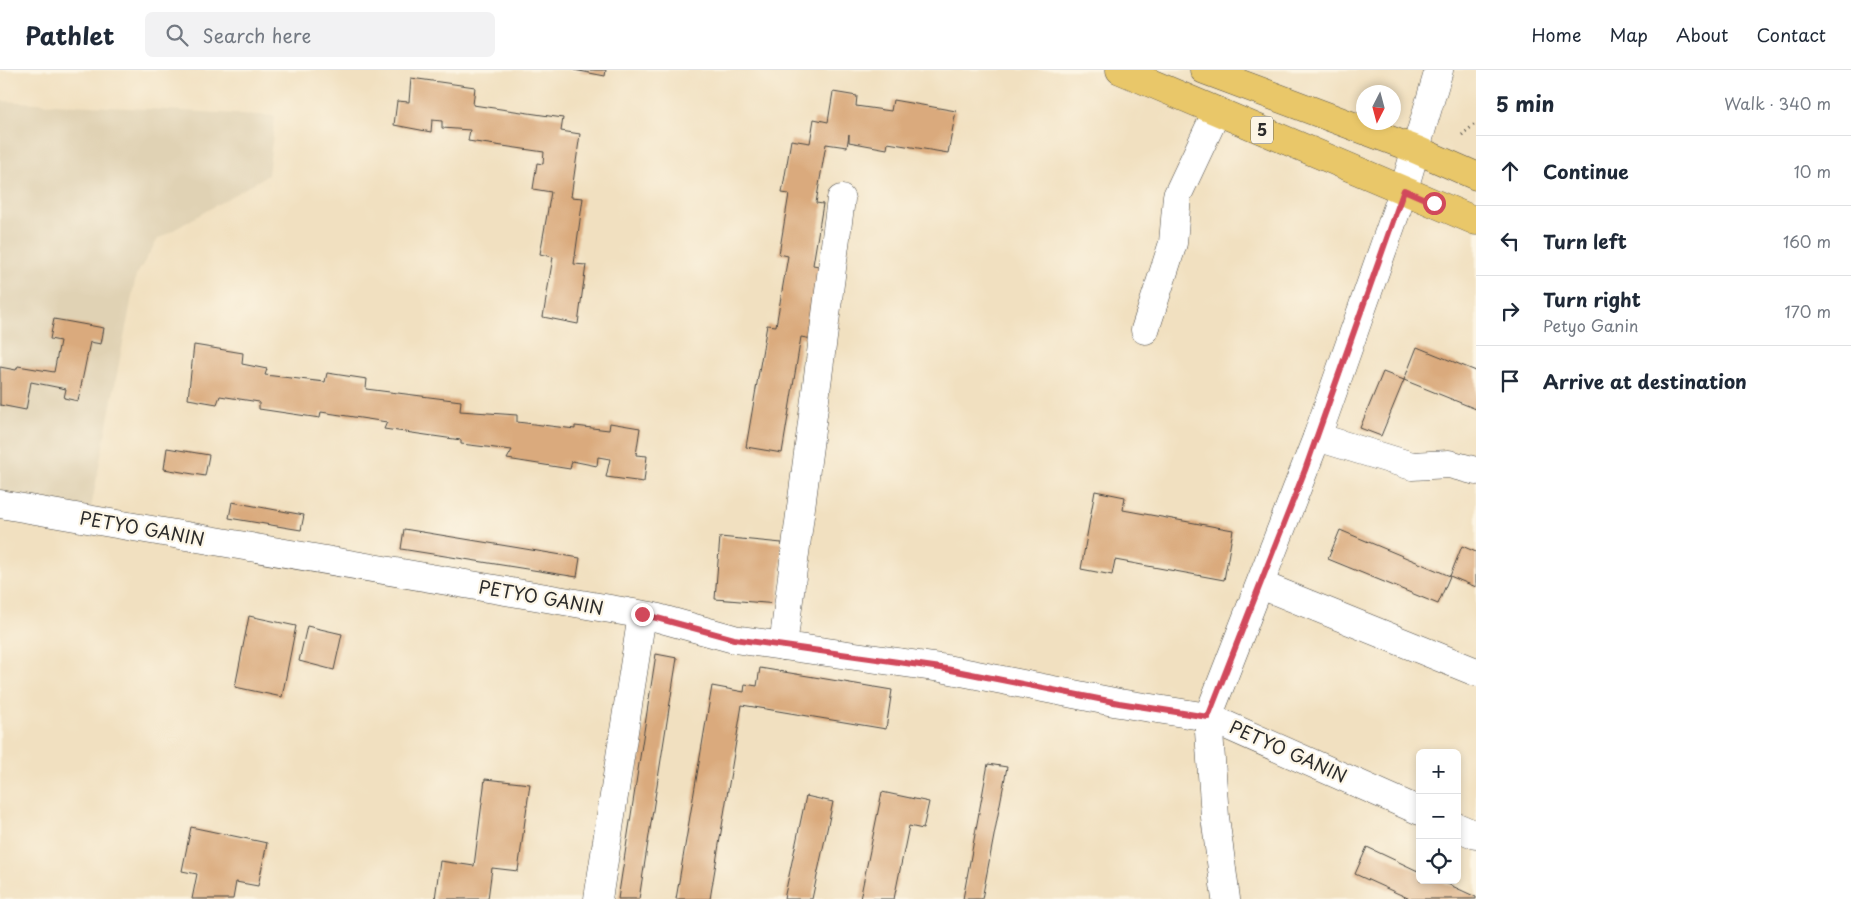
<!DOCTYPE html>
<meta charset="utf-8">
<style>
body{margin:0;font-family:"Playpen Sans",sans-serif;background:#f2f2f3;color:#1f2937}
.controls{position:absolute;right:15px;bottom:15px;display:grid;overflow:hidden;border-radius:8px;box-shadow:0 2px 8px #0003}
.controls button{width:45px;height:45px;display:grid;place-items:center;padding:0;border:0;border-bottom:1px solid #e0e1e3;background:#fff;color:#1f2937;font:25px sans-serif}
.compass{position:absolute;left:1356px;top:15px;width:45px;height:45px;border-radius:50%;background:#fff;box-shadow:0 2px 8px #0003;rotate:186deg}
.stop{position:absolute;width:15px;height:15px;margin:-11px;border:4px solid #d1495b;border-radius:50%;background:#fff}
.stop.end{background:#d1495b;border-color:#fff;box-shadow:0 1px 5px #0008}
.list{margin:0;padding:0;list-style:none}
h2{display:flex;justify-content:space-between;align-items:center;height:65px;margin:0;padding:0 20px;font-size:21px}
h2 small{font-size:16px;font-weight:400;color:#747a83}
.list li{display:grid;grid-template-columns:32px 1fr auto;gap:15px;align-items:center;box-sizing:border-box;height:70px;padding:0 20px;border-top:1px solid #e0e1e3}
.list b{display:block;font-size:19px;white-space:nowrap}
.list p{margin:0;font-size:16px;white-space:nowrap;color:#747a83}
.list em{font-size:16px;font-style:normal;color:#747a83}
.icon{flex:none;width:28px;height:28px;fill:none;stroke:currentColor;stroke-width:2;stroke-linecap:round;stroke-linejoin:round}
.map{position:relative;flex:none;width:1476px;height:829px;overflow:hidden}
header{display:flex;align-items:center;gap:30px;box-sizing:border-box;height:70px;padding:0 25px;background:#fff;border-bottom:1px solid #e0e1e3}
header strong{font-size:24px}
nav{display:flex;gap:28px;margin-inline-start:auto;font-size:18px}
.search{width:350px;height:45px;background:#f2f2f3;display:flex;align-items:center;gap:12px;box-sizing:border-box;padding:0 18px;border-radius:8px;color:#747a83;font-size:19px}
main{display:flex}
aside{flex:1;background:#fff}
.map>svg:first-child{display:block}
.built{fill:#e0d2b4}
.building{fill:#daaa7d}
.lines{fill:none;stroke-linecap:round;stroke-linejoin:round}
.minor-casing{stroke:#494641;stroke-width:29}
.major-casing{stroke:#494641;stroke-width:29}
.path{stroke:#494641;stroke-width:3;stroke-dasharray:1 4;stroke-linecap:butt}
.minor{stroke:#fff;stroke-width:28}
.major{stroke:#e9c769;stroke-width:28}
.route{stroke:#d1495b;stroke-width:6}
.labels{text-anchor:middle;stroke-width:4.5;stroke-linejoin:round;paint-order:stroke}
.shield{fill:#fcf5e5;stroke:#6a6863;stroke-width:1}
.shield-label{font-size:16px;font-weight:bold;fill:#2b2b2b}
.street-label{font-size:18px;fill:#2b2b2b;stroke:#fcf5e5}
</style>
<header>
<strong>Pathlet</strong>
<div class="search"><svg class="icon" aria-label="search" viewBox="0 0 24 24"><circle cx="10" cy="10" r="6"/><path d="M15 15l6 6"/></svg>Search here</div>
<nav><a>Home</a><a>Map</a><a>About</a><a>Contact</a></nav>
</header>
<main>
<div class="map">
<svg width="1476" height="829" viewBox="0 0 1476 829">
<rect width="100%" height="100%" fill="#fcf5e5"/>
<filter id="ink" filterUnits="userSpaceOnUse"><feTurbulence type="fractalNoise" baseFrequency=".02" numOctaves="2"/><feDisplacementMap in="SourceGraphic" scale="10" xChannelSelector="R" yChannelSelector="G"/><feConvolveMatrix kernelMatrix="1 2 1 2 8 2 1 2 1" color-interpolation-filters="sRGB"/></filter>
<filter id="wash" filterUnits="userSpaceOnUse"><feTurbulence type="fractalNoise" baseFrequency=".0096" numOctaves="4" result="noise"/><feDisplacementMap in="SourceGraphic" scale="20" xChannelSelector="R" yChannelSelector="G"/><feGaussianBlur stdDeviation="1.12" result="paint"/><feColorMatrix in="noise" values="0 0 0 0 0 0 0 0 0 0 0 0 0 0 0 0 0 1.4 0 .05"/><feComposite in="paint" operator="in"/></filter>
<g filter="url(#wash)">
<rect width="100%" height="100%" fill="#f1e0c0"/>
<path class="built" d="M 0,31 L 275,46 L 268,105 L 158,169 L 136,206 L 91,438 L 0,423 Z"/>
<g id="blocks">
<g class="building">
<path d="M 574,0 L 606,0 L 605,6 Z"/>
<path d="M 411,8 L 475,17 L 473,35 L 563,48 L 561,61 L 580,64 L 571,127 L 583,128 L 574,194 L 586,195 L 578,254 L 543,247 L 553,187 L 540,184 L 551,122 L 533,119 L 537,93 L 543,94 L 544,82 L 468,71 L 470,60 L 442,58 L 442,51 L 432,50 L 431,62 L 394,55 L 397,31 L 409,32 Z"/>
<path d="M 833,22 L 857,26 L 856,36 L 891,41 L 893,30 L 956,41 L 948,83 L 888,73 L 887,79 L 849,72 L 849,64 L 847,77 L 826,74 L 816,133 L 823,134 L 813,195 L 824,197 L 812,269 L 801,267 L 782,383 L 746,377 L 767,255 L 776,256 L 788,186 L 779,184 L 789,124 L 782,123 L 791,70 L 810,73 L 814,49 L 828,52 Z"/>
<path d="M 54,249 L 104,258 L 101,274 L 90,272 L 78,331 L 64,328 L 66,319 L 31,312 L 26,340 L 0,335 L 0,297 L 16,300 L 18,296 L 54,302 L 60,271 L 50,269 Z"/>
<path d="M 194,275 L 243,283 L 242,294 L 267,299 L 265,305 L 325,312 L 327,303 L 367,309 L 366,319 L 461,331 L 460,341 L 517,345 L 517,352 L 575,359 L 575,356 L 609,360 L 610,353 L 640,358 L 636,385 L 647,386 L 644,412 L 606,407 L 610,389 L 598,387 L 597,396 L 572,391 L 570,399 L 507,389 L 512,380 L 461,374 L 461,370 L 384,359 L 387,352 L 321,342 L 320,348 L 259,339 L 259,332 L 220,326 L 217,334 L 188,329 Z"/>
<path d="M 1417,277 L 1476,301 L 1476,339 L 1404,310 Z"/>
<path d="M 1383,302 L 1404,310 L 1381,366 L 1360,358 Z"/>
<path d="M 167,378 L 209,385 L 205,406 L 164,399 Z"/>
<path d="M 1095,421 L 1125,427 L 1123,440 L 1233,460 L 1224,510 L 1115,490 L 1112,505 L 1081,499 Z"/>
<path d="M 232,432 L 304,445 L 301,460 L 229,448 Z"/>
<path d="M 404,459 L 580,488 L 577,507 L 401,479 Z"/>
<path d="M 1340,460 L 1450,506 L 1438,534 L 1328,489 Z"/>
<path d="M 720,467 L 782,473 L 778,534 L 715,529 Z"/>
<path d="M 1462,476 L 1476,482 L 1476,517 L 1450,506 Z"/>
<path d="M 249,546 L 296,556 L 282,627 L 235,617 Z"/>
<path d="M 307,556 L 342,564 L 334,600 L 299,591 Z"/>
<path d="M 656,584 L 677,588 L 639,829 L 618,829 Z"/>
<path d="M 760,598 L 892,620 L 886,659 L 742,635 L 710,829 L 676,829 L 712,616 L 744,622 L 745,614 L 757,616 Z"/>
<path d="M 988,694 L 1007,697 L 982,829 L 963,829 Z"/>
<path d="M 485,709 L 530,714 L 518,801 L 492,798 L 488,829 L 435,829 L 440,791 L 474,796 Z"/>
<path d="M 882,722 L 929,732 L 923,759 L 909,756 L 894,829 L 860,829 Z"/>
<path d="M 806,726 L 833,732 L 812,829 L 784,829 Z"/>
<path d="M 191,757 L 267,773 L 258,816 L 236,812 L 233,829 L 192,829 L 197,804 L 182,801 Z"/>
<path d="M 1367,777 L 1420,802 L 1420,810 L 1439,810 L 1476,827 L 1476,829 L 1410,829 L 1355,804 Z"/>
</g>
</g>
</g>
<g filter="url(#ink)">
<use href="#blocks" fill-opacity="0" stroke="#494641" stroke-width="1"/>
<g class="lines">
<g class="minor-casing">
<g id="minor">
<path d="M 1145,260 L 1173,173 L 1177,126 L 1217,41"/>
<path d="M 1317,367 L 1412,396 L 1449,394 L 1476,401"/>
<path d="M 0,434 L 651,546 L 734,569 L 941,598 L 1119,633 L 1208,647 L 1420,741"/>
<path d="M 1261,515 L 1476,602"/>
<path d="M 783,576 L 841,129"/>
<path d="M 1457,757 L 1476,765"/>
<path d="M 598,829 L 642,545"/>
<path d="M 1226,829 L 1215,747 L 1208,647 L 1317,367 L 1404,119 L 1439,0"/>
</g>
</g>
<g class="major-casing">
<g id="major">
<path d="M 1120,0 L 1476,151"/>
<path d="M 1204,0 L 1417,80 L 1476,106"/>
</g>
</g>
<path class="path" d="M 1462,65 L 1476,53"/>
<use href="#minor" class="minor"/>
<use href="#major" class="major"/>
</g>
</g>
<g class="lines" filter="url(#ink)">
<path class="route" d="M 642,544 L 734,569 L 941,598 L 1119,633 L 1208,647 L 1305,400 L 1404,120 L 1434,133"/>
</g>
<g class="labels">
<rect class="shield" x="1251" y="46.5" width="22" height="27" rx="4"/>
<g class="shield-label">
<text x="1262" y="66">5</text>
</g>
<g class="street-label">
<text transform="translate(142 459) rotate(10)" y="6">PETYO GANIN</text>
<text transform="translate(541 528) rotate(10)" y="6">PETYO GANIN</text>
<text transform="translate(1288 682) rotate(24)" y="6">PETYO GANIN</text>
</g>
</g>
</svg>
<div class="controls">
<button>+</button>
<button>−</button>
<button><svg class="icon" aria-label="locate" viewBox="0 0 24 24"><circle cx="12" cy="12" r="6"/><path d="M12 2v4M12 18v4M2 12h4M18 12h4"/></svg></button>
</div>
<svg class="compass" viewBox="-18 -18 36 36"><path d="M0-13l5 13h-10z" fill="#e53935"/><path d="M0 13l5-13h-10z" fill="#747a83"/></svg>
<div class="stop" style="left:1434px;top:133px"></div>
<div class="stop end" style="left:642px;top:544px"></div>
</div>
<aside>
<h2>5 min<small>Walk · 340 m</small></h2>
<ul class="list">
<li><svg class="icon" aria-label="ahead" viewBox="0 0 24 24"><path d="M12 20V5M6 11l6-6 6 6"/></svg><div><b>Continue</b></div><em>10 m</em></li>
<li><svg class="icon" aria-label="left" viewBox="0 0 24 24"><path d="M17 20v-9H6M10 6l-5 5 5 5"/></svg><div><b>Turn left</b></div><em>160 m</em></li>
<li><svg class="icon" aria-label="right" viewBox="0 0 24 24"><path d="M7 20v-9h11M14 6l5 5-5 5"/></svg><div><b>Turn right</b><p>Petyo Ganin</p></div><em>170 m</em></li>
<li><svg class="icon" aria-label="arrive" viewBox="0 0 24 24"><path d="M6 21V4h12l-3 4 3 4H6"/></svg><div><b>Arrive at destination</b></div></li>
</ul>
</aside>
</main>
